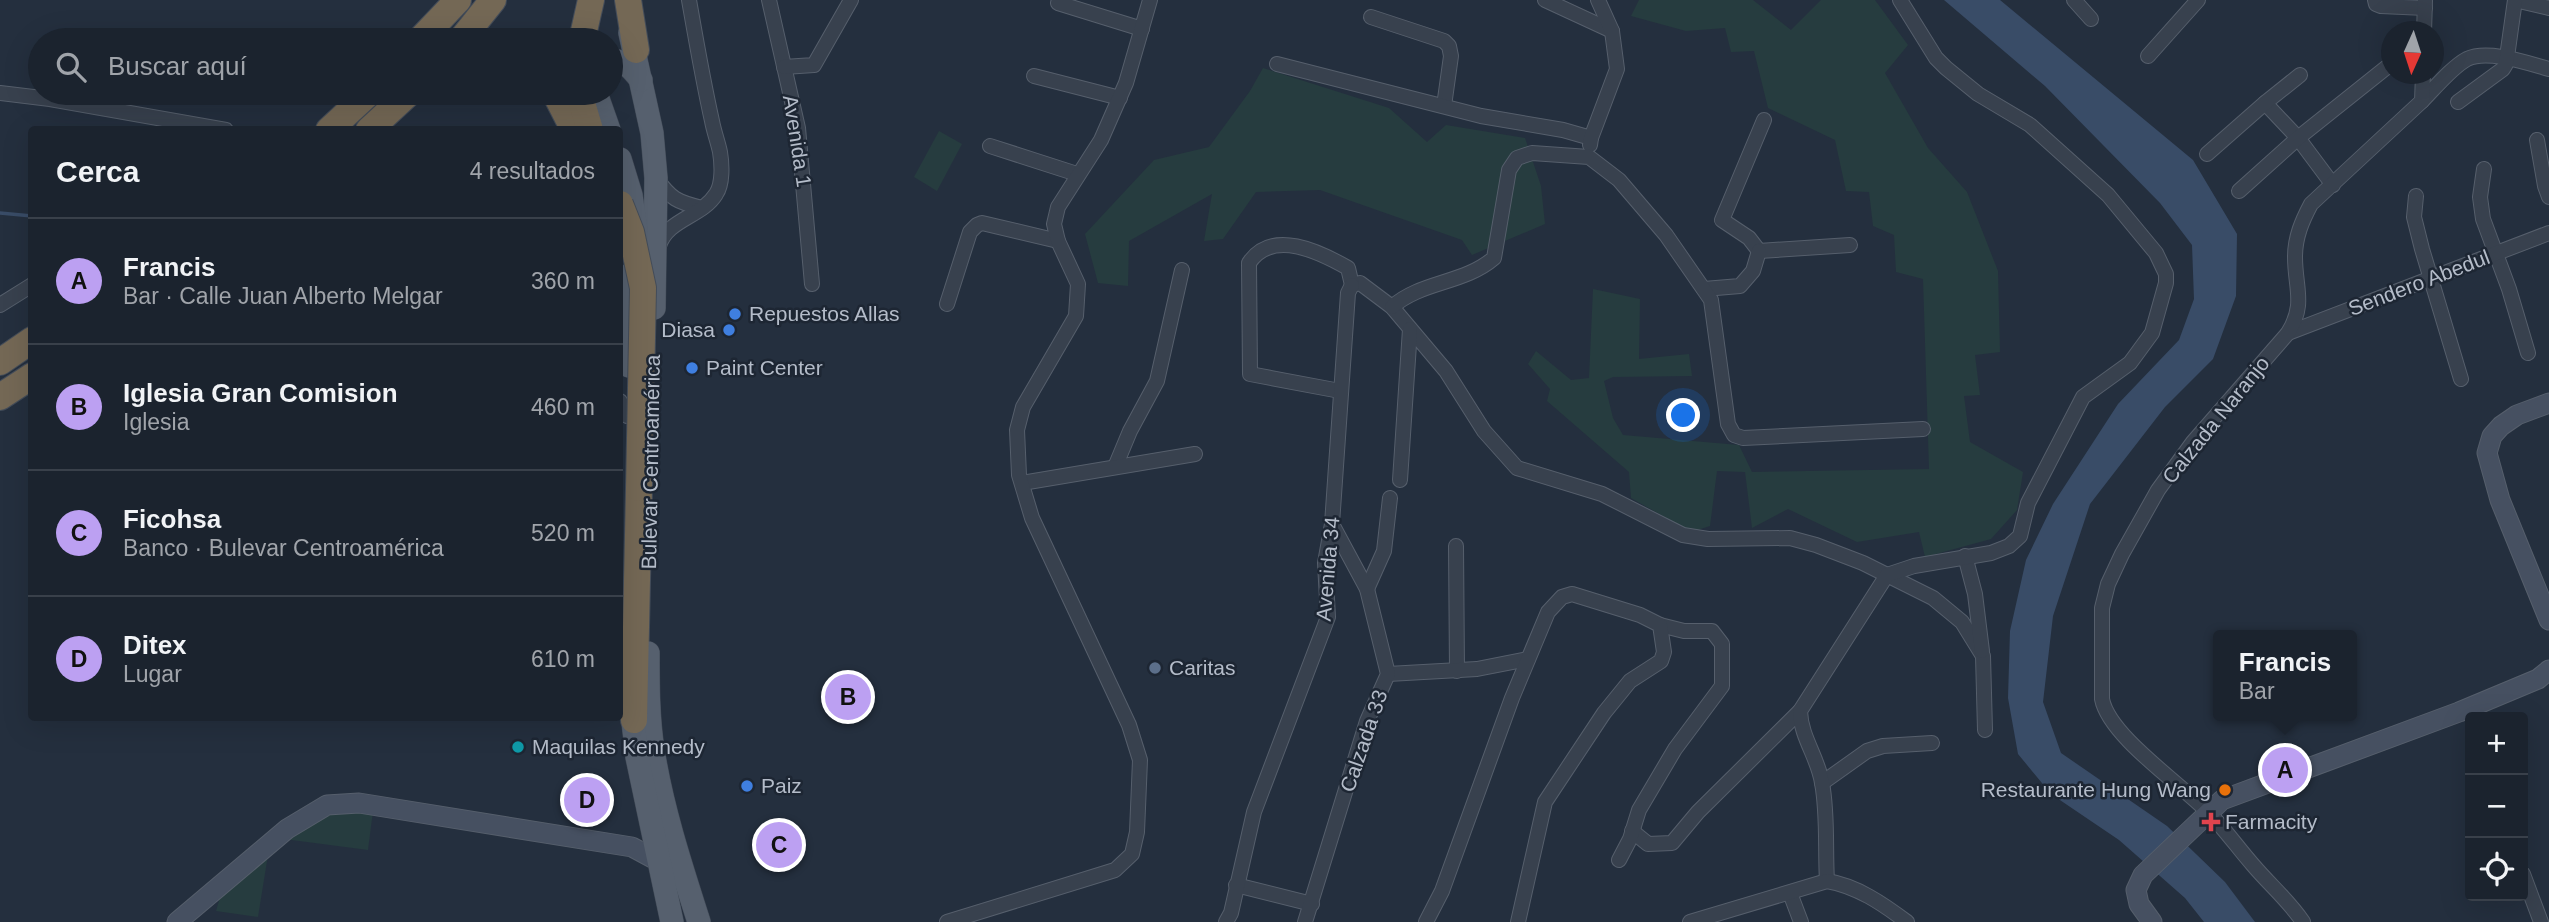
<!DOCTYPE html>
<html lang="es">
<meta charset="utf-8">
<style>
body{margin:0;font-family:Arial,sans-serif;background:#242b36;color:#f1f3f6}
.controls{position:absolute;right:21px;bottom:21px;display:grid;overflow:hidden;border-radius:7px;box-shadow:0 7px 28px #0002}
.controls button{width:63px;height:63px;display:grid;place-items:center;padding:0;border:0;border-bottom:2px solid #39404a;background:#1b232e;color:#f1f3f6;font:35px sans-serif}
.compass{position:absolute;left:2381px;top:21px;width:63px;height:63px;border-radius:50%;background:#1b232e;box-shadow:0 7px 28px #0002;rotate:183deg}
.you{position:absolute;left:1684px;top:416px;width:24px;height:24px;margin:-18px;border:5px solid #fff;border-radius:50%;background:#1a73e8;box-shadow:0 0 0 10px #1a73e833}
.badge{display:grid;place-items:center;width:46px;height:46px;border-radius:50%;background:#bca0f2;color:#111;font-size:23px;font-weight:700}
.pin{position:absolute;translate:-50% -50%;border:4px solid #fff;box-shadow:0 2px 7px #0006}
.popup{position:absolute;left:2213px;top:630px;width:144px;height:91px;box-sizing:border-box;display:grid;place-content:center;border-radius:7px;background:#1b232e;filter:drop-shadow(0 2px 5px #0005);font-size:23px;white-space:nowrap;color:#a0a4aa}
.popup b{font-size:26px;color:#f1f3f6}
.popup::after{content:'';position:absolute;left:50%;top:100%;margin-left:-14px;border:14px solid transparent;border-top-color:#1b232e}
.list{margin:0;padding:0;list-style:none}
h2{display:flex;justify-content:space-between;align-items:center;height:91px;margin:0;padding:0 28px;font-size:30px}
h2 small{font-size:23px;font-weight:400;color:#a0a4aa}
.list li{display:grid;grid-template-columns:46px 1fr auto;gap:21px;align-items:center;box-sizing:border-box;height:126px;padding:0 28px;border-top:2px solid #39404a}
.list b{display:block;font-size:26px;white-space:nowrap}
.list p{margin:0;font-size:23px;white-space:nowrap;color:#a0a4aa}
.list em{font-size:23px;font-style:normal;color:#a0a4aa}
.icon{flex:none;width:38px;height:38px;fill:none;stroke:currentColor;stroke-width:2;stroke-linecap:round;stroke-linejoin:round}
.map{position:relative;flex:none;width:2549px;height:922px;overflow:hidden}
.search{position:absolute;background:#1b232e;box-shadow:0 7px 28px #0002;left:28px;top:28px;width:595px;height:77px;display:flex;align-items:center;gap:18px;box-sizing:border-box;padding:0 24px;border-radius:38px;color:#a0a4aa;font-size:26px}
.panel{position:absolute;background:#1b232e;box-shadow:0 7px 28px #0002;left:28px;top:126px;width:595px;height:595px;border-radius:7px}
.map>svg:first-child{display:block}
.green{fill:#263c3f}
.water{fill:#394c67}
.lines{fill:none;stroke-linecap:round;stroke-linejoin:round}
.stream{stroke:#394c67;stroke-width:3.5}
.street-casing{stroke:#565f6c;stroke-width:16}
.secondary-casing{stroke:#565f6c;stroke-width:21}
.primary-casing{stroke:#414a57;stroke-width:24}
.highway-casing{stroke:#434c59;stroke-width:28}
.street{stroke:#38414e;stroke-width:14}
.secondary{stroke:#465061;stroke-width:19}
.primary{stroke:#56606e;stroke-width:23}
.highway{stroke:#746855;stroke-width:26}
.highway-bridge-casing{stroke:#434c59;stroke-width:28;stroke-linecap:butt}
.highway-bridge{stroke:#746855;stroke-width:26}
.shop-dot{fill:#3f7fe0;stroke:#1d2633;stroke-width:2.5}
.service-dot{fill:#5c6f8a;stroke:#1d2633;stroke-width:2.5}
.culture-dot{fill:#0f9aa8;stroke:#1d2633;stroke-width:2.5}
.food-dot{fill:#e8710a;stroke:#1d2633;stroke-width:2.5}
.health-dot{fill:#e0444e;stroke:#1d2633;stroke-width:2.5}
.labels{text-anchor:middle;stroke-width:5;stroke-linejoin:round;paint-order:stroke}
.street-label{font-size:21px;fill:#b4bcc9;stroke:#1d2633}
.poi-label{font-size:21px;fill:#b4bcc9;stroke:#1d2633;text-anchor:start}
</style>
<div class="map">
<svg width="2549" height="922" viewBox="0 0 2549 922">
<rect width="100%" height="100%" fill="#242f3e"/>
<g class="green">
<path d="M 1639,0 L 1753,0 L 1791,30 L 1821,0 L 1875,0 L 1908,45 L 1885,73 L 1928,148 L 1967,192 L 1998,271 L 2000,352 L 1975,355 L 1980,395 L 1964,396 L 1970,442 L 2023,472 L 2017,510 L 1991,539 L 1925,557 L 1919,532 L 1857,542 L 1788,509 L 1752,528 L 1745,472 L 1717,471 L 1710,526 L 1691,532 L 1631,498 L 1629,472 L 1547,401 L 1550,389 L 1528,364 L 1536,351 L 1571,380 L 1589,378 L 1593,289 L 1640,299 L 1639,359 L 1689,354 L 1692,376 L 1613,377 L 1604,381 L 1613,418 L 1623,435 L 1739,445 L 1752,472 L 1929,469 L 1923,279 L 1896,272 L 1894,235 L 1873,226 L 1869,192 L 1846,191 L 1835,140 L 1768,108 L 1754,51 L 1731,52 L 1725,28 L 1686,31 L 1631,16 Z"/>
<path d="M 1263,68 L 1389,108 L 1427,142 L 1446,125 L 1525,138 L 1541,186 L 1545,224 L 1472,255 L 1462,240 L 1320,190 L 1256,192 L 1223,239 L 1204,241 L 1212,194 L 1129,241 L 1128,286 L 1098,283 L 1085,234 L 1154,160 L 1209,147 L 1250,91 Z"/>
<path d="M 939,131 L 962,144 L 937,191 L 914,177 Z"/>
<path d="M 373,811 L 368,850 L 284,839 L 322,817 L 339,812 Z"/>
<path d="M 268,855 L 258,917 L 216,911 L 220,897 Z"/>
</g>
<path class="water" d="M 1944,0 L 2000,0 L 2193,160 L 2237,234 L 2236,296 L 2213,359 L 2165,407 L 2090,504 L 2053,616 L 2043,702 L 2061,753 L 2167,826 L 2225,882 L 2255,922 L 2204,922 L 2185,898 L 2119,840 L 2051,794 L 2018,754 L 2008,698 L 2010,631 L 2026,560 L 2053,504 L 2118,404 L 2179,340 L 2194,299 L 2192,245 L 2160,203 L 2045,86 Z"/>
<g class="lines">
<path class="stream" d="M 0,213 L 32,216"/>
<g class="street-casing">
<g id="street">
<path d="M 769,0 L 798,128 L 812,284"/>
<path d="M 1545,0 L 1612,31"/>
<path d="M 2074,0 L 2091,19"/>
<path d="M 2375,0 L 2376,4 L 2381,6 L 2425,8"/>
<path d="M 2515,0 L 2549,8"/>
<path d="M 1058,3 L 1142,29"/>
<path d="M 1371,17 L 1444,41 L 1449,46 L 1451,56 L 1444,106"/>
<path d="M 2424,32 L 2425,1"/>
<path d="M 2148,56 L 2198,0"/>
<path d="M 1277,64 L 1481,116 L 1563,130 L 1591,138"/>
<path d="M 784,67 L 814,65 L 851,0"/>
<path d="M 1034,76 L 1120,98"/>
<path d="M 0,93 L 50,99 L 226,130"/>
<path d="M 2422,101 C 2434,89 2452,67 2467,59 C 2488,49 2527,63 2549,69"/>
<path d="M 2458,102 L 2503,69 L 2506,64 L 2515,0"/>
<path d="M 2265,103 L 2298,138 L 2333,185"/>
<path d="M 2537,140 L 2545,186 L 2549,197"/>
<path d="M 1590,145 L 1591,138 L 1617,69 L 1612,31 L 1598,0"/>
<path d="M 990,146 L 1077,174"/>
<path d="M 2207,154 L 2265,103 L 2300,75"/>
<path d="M 2484,169 L 2480,197 L 2483,219 L 2509,289 L 2528,353"/>
<path d="M 656,178 C 671,199 677,202 702,208"/>
<path d="M 2239,191 L 2298,138 L 2392,63"/>
<path d="M 2416,196 L 2414,217 L 2422,249 L 2461,379"/>
<path d="M 659,246 C 667,219 702,217 716,194 C 723,184 722,164 720,152 C 718,142 714,132 712,121 C 703,81 696,40 689,0"/>
<path d="M 1759,251 L 1749,238 L 1722,220 L 1764,120"/>
<path d="M 1759,251 L 1850,245"/>
<path d="M 1352,285 L 1360,283 L 1392,307 L 1446,371 L 1484,431 L 1517,468 L 1602,494 L 1683,535 L 1708,539 L 1790,538 L 1816,545 L 1863,563 L 1933,598 L 1962,622 L 1983,656 L 1985,730"/>
<path d="M 1704,289 L 1740,286 L 1753,271 L 1759,251"/>
<path d="M 947,304 L 970,232 L 977,225 L 982,223 L 1058,241"/>
<path d="M 0,305 L 32,285"/>
<path d="M 1392,307 C 1421,281 1464,284 1494,258 L 1509,170 L 1517,158 L 1532,153 L 1589,157 L 1619,180 L 1666,235 L 1711,300 L 1728,424 L 1734,435 L 1743,438 L 1923,429"/>
<path d="M 2288,333 L 2549,233"/>
<path d="M 1340,391 L 1250,374 L 1249,263 C 1272,228 1320,252 1348,268 L 1352,285"/>
<path d="M 620,401 L 627,416"/>
<path d="M 1115,467 L 1130,431 L 1157,381 L 1182,270"/>
<path d="M 1400,480 L 1410,329"/>
<path d="M 1022,483 L 1195,454"/>
<path d="M 1456,546 L 1457,671"/>
<path d="M 1965,556 L 1975,594 L 1982,651"/>
<path d="M 1367,589 L 1384,551 L 1390,498"/>
<path d="M 1388,674 L 1477,669 L 1528,659"/>
<path d="M 1822,783 L 1867,751 L 1883,746 L 1932,743"/>
<path d="M 1632,831 L 1648,844 L 1672,843 L 1698,812 L 1800,711"/>
<path d="M 1619,860 L 1630,839 L 1639,810 L 1675,749 L 1722,686 L 1722,644 L 1712,631 L 1684,631 L 1660,625"/>
<path d="M 2523,874 L 2541,922"/>
<path d="M 1827,881 C 1825,849 1828,815 1822,783 C 1818,757 1801,738 1800,711 L 1887,575 L 1914,566 L 1991,553 L 2009,546 L 2020,536 L 2028,503 L 2083,397 L 2130,363 L 2152,333 L 2166,283 L 2166,274 L 2156,253 L 2108,195 L 2030,125 L 1978,94 L 1946,68 L 1936,58 L 1900,0"/>
<path d="M 1236,885 L 1312,904"/>
<path d="M 1790,893 L 1801,922"/>
<path d="M 947,922 L 1115,870 L 1132,854 L 1137,832 L 1140,760 L 1129,725 L 1032,518 L 1019,475 L 1017,430 L 1023,407 L 1076,316 L 1078,284 L 1058,241 L 1054,224 L 1058,207 L 1101,140 L 1126,83 L 1150,0"/>
<path d="M 1226,922 L 1231,913 L 1254,812 L 1328,617 L 1325,563 L 1332,524 L 1348,293 L 1352,285"/>
<path d="M 1305,922 L 1367,721 L 1388,674 L 1367,589 L 1332,524"/>
<path d="M 1426,922 L 1442,891 L 1512,698 L 1548,612 L 1562,597 L 1572,594 L 1640,615 L 1660,625 L 1664,652 L 1661,661 L 1630,681 L 1604,713 L 1545,802 L 1518,922"/>
<path d="M 1690,922 L 1827,881 C 1857,886 1883,904 1907,922"/>
<path d="M 2303,922 C 2289,901 2270,885 2253,865 C 2238,848 2224,828 2208,812 C 2181,784 2109,736 2102,699 L 2102,608 L 2108,584 L 2122,554 L 2158,490 L 2193,442 L 2288,333 C 2306,304 2295,288 2295,257 C 2295,237 2302,221 2311,204 L 2422,101 L 2423,74"/>
</g>
</g>
<g class="secondary-casing">
<g id="secondary">
<path d="M 2549,403 L 2517,415 L 2501,426 L 2492,436 L 2487,453 L 2500,500 L 2549,620"/>
<path d="M 177,922 L 287,829 L 327,805 L 359,803 L 632,847 L 658,861"/>
<path d="M 2152,922 L 2139,904 L 2136,890 L 2143,875 L 2222,800 L 2459,712 L 2538,679 L 2549,670"/>
</g>
</g>
<g class="primary-casing">
<g id="primary">
<path d="M 630,33 L 652,133 L 656,178 L 654,308"/>
<path d="M 611,60 C 626,61 632,69 641,80"/>
<path d="M 596,93 L 609,130"/>
<path d="M 620,159 L 631,195 L 636,230"/>
<path d="M 620,276 L 630,343 L 629,366"/>
<path d="M 648,653 C 648,685 648,718 653,750 C 662,808 681,866 699,922"/>
<path d="M 631,704 L 637,757 L 672,922"/>
</g>
</g>
<g class="highway-casing">
<g id="highway">
<path d="M 628,0 L 636,50"/>
<path d="M 420,40 L 458,0"/>
<path d="M 461,40 L 493,0"/>
<path d="M 582,40 L 591,0"/>
<path d="M 555,93 L 574,130"/>
<path d="M 579,93 L 590,130"/>
<path d="M 329,130 L 369,93"/>
<path d="M 369,130 L 409,93"/>
<path d="M 0,362 L 32,340"/>
<path d="M 0,397 L 32,376"/>
<path d="M 634,720 L 639,488"/>
</g>
</g>
<use href="#street" class="street"/>
<use href="#secondary" class="secondary"/>
<use href="#primary" class="primary"/>
<use href="#highway" class="highway"/>
<g class="highway-bridge-casing">
<path id="highway-bridge" d="M 620,204 L 631,232 L 643,288 L 639,488"/>
</g>
<use href="#highway-bridge" class="highway-bridge"/>
</g>
<g class="shop-dot">
<circle cx="735" cy="314" r="7"/>
<circle cx="729" cy="330" r="7"/>
<circle cx="692" cy="368" r="7"/>
<circle cx="747" cy="786" r="7"/>
</g>
<circle class="service-dot" cx="1155" cy="668" r="7"/>
<circle class="culture-dot" cx="518" cy="747" r="7"/>
<circle class="food-dot" cx="2225" cy="790" r="7"/>
<path class="health-dot" d="M2207.5 811.5h7v7h7v7h-7v7h-7v-7h-7v-7h7z"/>
<g class="labels">
<g class="street-label">
<text transform="translate(797 141) rotate(81)" y="7">Avenida 1</text>
<text transform="translate(2419 283) rotate(-21)" y="7">Sendero Abedul</text>
<text transform="translate(2216 420) rotate(-51)" y="7">Calzada Naranjo</text>
<text transform="translate(651 462) rotate(-89)" y="7">Bulevar Centroamérica</text>
<text transform="translate(1328 569) rotate(-85)" y="7">Avenida 34</text>
<text transform="translate(1364 741) rotate(-71)" y="7">Calzada 33</text>
</g>
<g class="poi-label">
<text x="749" y="321">Repuestos Allas</text>
<text x="715" y="337" text-anchor="end">Diasa</text>
<text x="706" y="375">Paint Center</text>
<text x="1169" y="675">Caritas</text>
<text x="532" y="754">Maquilas Kennedy</text>
<text x="761" y="793">Paiz</text>
<text x="2211" y="797" text-anchor="end">Restaurante Hung Wang</text>
<text x="2225" y="829">Farmacity</text>
</g>
</g>
</svg>
<div class="controls">
<button>+</button>
<button>−</button>
<button><svg class="icon" aria-label="locate" viewBox="0 0 24 24"><circle cx="12" cy="12" r="6"/><path d="M12 2v4M12 18v4M2 12h4M18 12h4"/></svg></button>
</div>
<svg class="compass" viewBox="-18 -18 36 36"><path d="M0-13l5 13h-10z" fill="#e53935"/><path d="M0 13l5-13h-10z" fill="#a0a4aa"/></svg>
<div class="you"></div>
<div class="pin badge" style="left:2285px;top:770px">A</div>
<div class="popup"><b>Francis</b>Bar</div>
<div class="pin badge" style="left:848px;top:697px">B</div>
<div class="pin badge" style="left:779px;top:845px">C</div>
<div class="pin badge" style="left:587px;top:800px">D</div>
<div class="search"><svg class="icon" aria-label="search" viewBox="0 0 24 24"><circle cx="10" cy="10" r="6"/><path d="M15 15l6 6"/></svg>Buscar aquí</div>
<section class="panel">
<h2>Cerca<small>4 resultados</small></h2>
<ul class="list">
<li><span class="badge">A</span><div><b>Francis</b><p>Bar · Calle Juan Alberto Melgar</p></div><em>360 m</em></li>
<li><span class="badge">B</span><div><b>Iglesia Gran Comision</b><p>Iglesia</p></div><em>460 m</em></li>
<li><span class="badge">C</span><div><b>Ficohsa</b><p>Banco · Bulevar Centroamérica</p></div><em>520 m</em></li>
<li><span class="badge">D</span><div><b>Ditex</b><p>Lugar</p></div><em>610 m</em></li>
</ul>
</section>
</div>
